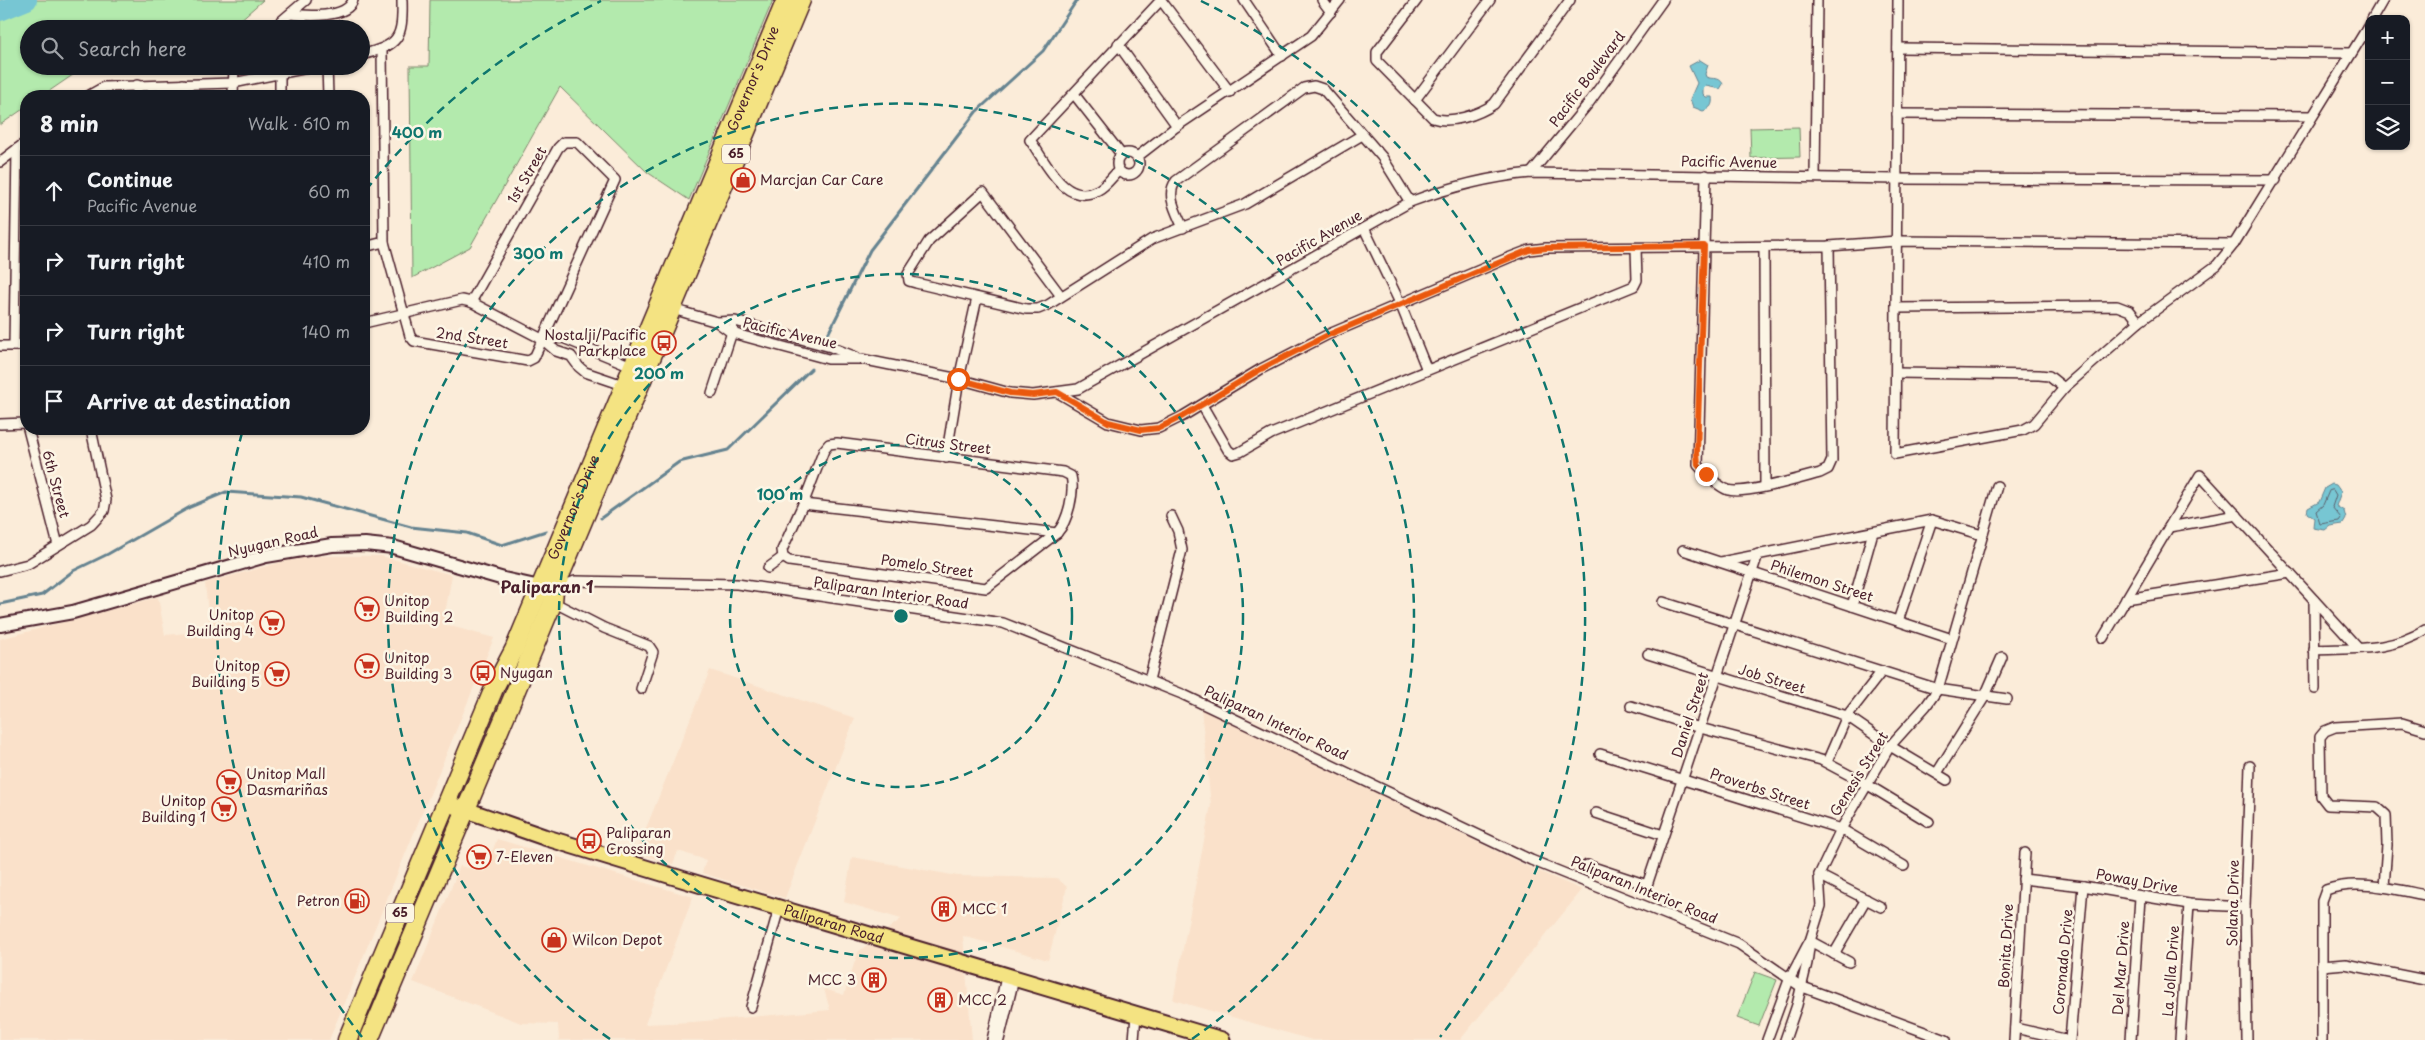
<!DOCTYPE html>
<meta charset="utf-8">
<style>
body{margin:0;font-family:"Playpen Sans",sans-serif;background:#20242c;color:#f1f3f6}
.controls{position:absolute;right:15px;top:15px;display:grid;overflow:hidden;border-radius:10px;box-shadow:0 1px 4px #0004}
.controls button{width:45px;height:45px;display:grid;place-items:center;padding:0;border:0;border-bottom:1px solid #363941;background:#171b24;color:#f1f3f6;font:25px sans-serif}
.stop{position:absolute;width:15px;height:15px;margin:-11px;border:4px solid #ea580c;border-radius:50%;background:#fff}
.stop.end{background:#ea580c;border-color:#fff;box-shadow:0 1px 5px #0008}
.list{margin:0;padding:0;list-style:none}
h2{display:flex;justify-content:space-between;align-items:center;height:65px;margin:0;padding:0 20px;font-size:21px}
h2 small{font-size:16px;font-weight:400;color:#9ea1a6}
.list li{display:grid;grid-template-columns:32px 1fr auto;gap:15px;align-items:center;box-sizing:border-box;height:70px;padding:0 20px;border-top:1px solid #363941}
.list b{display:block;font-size:19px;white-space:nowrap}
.list p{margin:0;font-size:16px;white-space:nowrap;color:#9ea1a6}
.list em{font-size:16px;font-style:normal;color:#9ea1a6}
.icon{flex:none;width:28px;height:28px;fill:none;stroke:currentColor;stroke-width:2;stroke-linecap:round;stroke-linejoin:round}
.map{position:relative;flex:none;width:2425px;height:1040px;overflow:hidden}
.search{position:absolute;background:#171b24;box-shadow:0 1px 4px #0004;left:20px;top:20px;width:350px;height:55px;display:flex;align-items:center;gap:12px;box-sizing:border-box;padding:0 18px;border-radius:28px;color:#9ea1a6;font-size:19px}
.panel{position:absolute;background:#171b24;box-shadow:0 1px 4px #0004;left:20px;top:90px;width:350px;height:345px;border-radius:20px}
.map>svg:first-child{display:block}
.built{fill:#fae1ca}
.green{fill:#b3eaad;stroke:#7e846c}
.water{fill:#77c6d3;stroke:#658390}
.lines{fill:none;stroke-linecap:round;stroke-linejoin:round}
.shore{stroke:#5c626e;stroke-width:1}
.stream{stroke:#658390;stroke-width:3}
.river{stroke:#77c6d3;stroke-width:20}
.street-casing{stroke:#4a1f2b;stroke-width:12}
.secondary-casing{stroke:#4a1f2b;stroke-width:16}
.primary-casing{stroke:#4a1f2b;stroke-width:19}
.highway-casing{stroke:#4a1f2b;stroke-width:21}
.street{stroke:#fcf5e5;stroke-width:9}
.secondary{stroke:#fcf5e5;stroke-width:12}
.primary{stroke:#f4e382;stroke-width:15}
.highway{stroke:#f4e382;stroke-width:18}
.route{stroke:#ea580c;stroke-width:6}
.ring{fill:none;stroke:#0f766e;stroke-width:2.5;stroke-dasharray:9 6}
.labels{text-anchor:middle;stroke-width:5;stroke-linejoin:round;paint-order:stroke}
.shield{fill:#fcf5e5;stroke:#7f5f63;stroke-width:1}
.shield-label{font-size:12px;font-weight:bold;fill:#4a1f2b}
.street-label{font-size:14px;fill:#4a1f2b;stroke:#fcf5e5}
.poi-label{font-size:14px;fill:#4a1f2b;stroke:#fcf5e5;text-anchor:start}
.quarter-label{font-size:16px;font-weight:bold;fill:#4a1f2b;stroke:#fcf5e5}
.centre{fill:#0f766e;stroke:#fcf5e5;stroke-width:2.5}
.ring-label{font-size:15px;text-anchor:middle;font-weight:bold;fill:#0f766e;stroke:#fcf5e5;stroke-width:5;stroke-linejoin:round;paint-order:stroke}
</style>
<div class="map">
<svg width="2425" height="1040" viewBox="0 0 2425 1040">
<rect width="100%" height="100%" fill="#fbecd9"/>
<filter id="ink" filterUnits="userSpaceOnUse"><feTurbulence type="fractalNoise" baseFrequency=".02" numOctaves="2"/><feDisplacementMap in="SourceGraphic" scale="10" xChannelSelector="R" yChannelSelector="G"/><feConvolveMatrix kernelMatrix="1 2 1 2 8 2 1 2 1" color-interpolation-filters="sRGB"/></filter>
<g filter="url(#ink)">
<g class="built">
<path d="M 318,556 L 381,556 L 452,575 L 443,624 L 494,638 L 329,1040 L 0,1040 L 0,639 L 158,597 L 165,635 L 210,631 L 205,583 L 289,560 Z"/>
<path d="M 710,670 L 855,718 L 785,898 L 702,873 L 706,860 L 678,851 L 673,864 L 636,853 Z"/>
<path d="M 1201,708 L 1529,867 L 1582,890 L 1460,1040 L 1312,1040 L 1173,1000 L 1211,805 Z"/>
<path d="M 497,839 L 693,897 L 645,1024 L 693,1022 L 830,1010 L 824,989 L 844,995 L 858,952 L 901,919 L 844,902 L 852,857 L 958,876 L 1057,878 L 1067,887 L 1048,960 L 963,936 L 972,1040 L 559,1040 L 558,1024 L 521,1023 L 413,982 L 460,866 L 484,872 Z"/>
</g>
<g class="green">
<path d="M 0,0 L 263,0 L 230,29 L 29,29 L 29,66 L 86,66 L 42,96 L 26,96 L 26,107 L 0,125 Z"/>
<path d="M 430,0 L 773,0 L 689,200 L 647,172 L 560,87 L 470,247 L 412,278 L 410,66 L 429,66 Z"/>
<path d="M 1799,127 L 1800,157 L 1751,158 L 1750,128 Z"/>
<path d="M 1755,972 L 1777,980 L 1759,1026 L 1737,1018 Z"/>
</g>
<g class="water">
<path d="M 1700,60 L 1708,65 L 1705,74 L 1706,77 C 1713,80 1719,76 1723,84 L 1720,89 L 1706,86 L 1703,89 L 1703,94 L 1706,97 L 1712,97 C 1713,105 1711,108 1703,111 L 1693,107 L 1690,99 L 1697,83 L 1689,66 Z"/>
<path d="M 2332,484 L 2336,485 L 2341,492 L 2336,506 L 2344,511 L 2346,519 L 2343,524 L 2330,526 L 2325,530 L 2313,528 L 2314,518 L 2307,513 L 2308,508 L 2319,502 L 2325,488 Z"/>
</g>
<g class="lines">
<path class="shore" d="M 2333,490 L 2336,495 L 2332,507 L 2341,518 L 2339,521 L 2320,524 L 2316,511 L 2323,505 L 2329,491 Z"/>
<g class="stream">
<path d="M 825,340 L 870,250 L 976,112 L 1043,51 L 1077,0"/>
<path d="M 601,518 L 679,462 L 728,450 L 811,369"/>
<path d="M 0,604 L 42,595 L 73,571 L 108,554 L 190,507 L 226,492 L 301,497 L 411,527 L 467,533 L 502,545 L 546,531"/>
</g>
<path class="river" d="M 0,11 L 27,0"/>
<g class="street-casing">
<g id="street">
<path d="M 1161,0 L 1230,92"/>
<path d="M 1244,0 L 1282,56"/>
<path d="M 1322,0 L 1331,12"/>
<path d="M 1417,0 L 1377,52 L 1377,61 L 1433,118 C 1451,124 1478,115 1494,104 L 1570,0"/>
<path d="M 1898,0 L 1895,454 L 2023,430 L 2034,424 L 2064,388 L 2139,322 L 2217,265 L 2234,244 L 2369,25"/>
<path d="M 290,14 C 306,16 347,19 353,0"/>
<path d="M 2372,19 L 2383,0"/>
<path d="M 272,29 L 306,0"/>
<path d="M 1118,44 L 1177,126"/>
<path d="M 1898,48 L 2351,53"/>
<path d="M 382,50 L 384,242 L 410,336 L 414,341 L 528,361 L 534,358 L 615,180 L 577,142 L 564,142 L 558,148 L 471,302"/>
<path d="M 361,55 C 399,45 403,39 402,0"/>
<path d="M 327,66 L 328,96"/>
<path d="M 280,75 L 280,96"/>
<path d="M 183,84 L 183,96"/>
<path d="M 1074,94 L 1121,154"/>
<path d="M 88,96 L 104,87 L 233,83 L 318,66"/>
<path d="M 137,96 L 137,85"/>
<path d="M 233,96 L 234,66"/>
<path d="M 1415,100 L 1490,0"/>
<path d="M 1897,114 L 2312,116"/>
<circle cx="1128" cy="164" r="11"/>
<path d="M 1137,157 L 1177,126 L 1311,36 L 1340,0"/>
<path d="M 0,162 L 26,142"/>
<path d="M 1118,171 C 1112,177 1106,186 1098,190 C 1065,208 1046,162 1030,140 L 1161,0"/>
<path d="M 1531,173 L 1588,104 L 1663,0"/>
<path d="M 1706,175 L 1698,465 C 1706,474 1717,486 1728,490 C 1745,495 1801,478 1820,473 L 1828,469 L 1832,460 L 1829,246"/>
<path d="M 1815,177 L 1817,0"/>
<path d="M 1183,228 C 1177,213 1165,195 1176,181 L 1304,88 L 1314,86 L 1323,89 L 1382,157 L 1410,202"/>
<path d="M 1364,228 L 1400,303 L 1427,370"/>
<path d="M 364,247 L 384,242"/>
<path d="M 1764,247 L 1765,485"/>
<path d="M 1061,296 L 983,192 L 929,241 L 908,274 L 909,281 L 916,283 L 1026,309 L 1038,309 L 1048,305 L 1152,239 L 1245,204 L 1362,135"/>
<path d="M 669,308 L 717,322 L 735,321 L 757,327 L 831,347 L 856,357"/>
<path d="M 1896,308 L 2117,306 L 2130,311 L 2139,322"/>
<path d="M 717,322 L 732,333 L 828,359 L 861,359 L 959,379 L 1010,393 L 1033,395 L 1078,389 L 1410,202 C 1450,187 1488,177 1531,173 L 1897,179 L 2276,180"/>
<path d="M 364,323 L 462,300 L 471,302 L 542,339 L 556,351 L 571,356 L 579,367 L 585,372 L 626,386"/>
<path d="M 542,339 L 563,338 L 634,367"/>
<path d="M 0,346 L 26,346"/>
<path d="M 14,346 L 17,149"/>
<path d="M 1896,373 L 2039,375 L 2049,376 L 2064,388"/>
<path d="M 1057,392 L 1108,422 L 1141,430 L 1159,428 L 1183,416 L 1261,369 L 1327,335 L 1508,258 L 1529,250 L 1546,248 L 1829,246 L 1897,241 L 2234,244"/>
<path d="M 712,393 L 733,329"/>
<path d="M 1202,405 L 1228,450 L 1233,454 L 1240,452 L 1271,434 L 1634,286 L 1637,280 L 1636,248"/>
<path d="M 0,424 L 26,423"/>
<path d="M 28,429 L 58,545"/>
<path d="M 837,443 L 1063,472 L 1071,476 C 1075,492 1068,521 1057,533 L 986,588 L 789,561 L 783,557 L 782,550 L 803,504 L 824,450 L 829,444 Z"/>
<path d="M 946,458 L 959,379 L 977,298"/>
<path d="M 803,504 L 1057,533"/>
<path d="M 2169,527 L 2237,515"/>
<path d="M 1683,550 L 1952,639"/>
<path d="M 1721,562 L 1932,520 L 1982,535"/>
<path d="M 768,568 L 783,557"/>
<path d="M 0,571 L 28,564 L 91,525 L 104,511 L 106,500 L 91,429"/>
<path d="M 556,589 L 575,581 L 737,584 L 1003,623 L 1182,694 L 1531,860 L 1739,944 L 1800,986 L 1946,1040"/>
<path d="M 2126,599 L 2290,573"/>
<path d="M 2314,600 L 2315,689"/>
<path d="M 553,602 L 604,628 L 649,646 L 653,652 L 641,689"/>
<path d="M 1663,602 L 1938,689 L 2007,699"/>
<path d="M 1852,606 L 1873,532"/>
<path d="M 1898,621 L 1932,520"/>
<path d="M 2103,638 L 2200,475 L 2358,648"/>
<path d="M 2314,650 C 2355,648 2389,652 2425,630"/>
<path d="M 1648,654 L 1847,716 L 1882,740"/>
<path d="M 1149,680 L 1182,550 L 1178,531 L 1171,516"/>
<path d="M 1631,706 L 1700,728 L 1821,760 L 1868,785 L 1929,822"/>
<path d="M 1890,746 L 1947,780"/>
<path d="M 1600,754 L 1841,829 L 1904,866"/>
<path d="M 1827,762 L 1847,716 L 1882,671"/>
<path d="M 1937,773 L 1985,696 L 2002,657"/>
<path d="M 1596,813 L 1663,835"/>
<path d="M 1587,865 L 1647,885 L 1758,554"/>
<path d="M 1819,875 L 1881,907"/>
<path d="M 2023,879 L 2083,886 L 2189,904 L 2245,907"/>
<path d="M 2384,887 L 2387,845 L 2386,815 L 2377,807 L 2328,805 L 2321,796 L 2320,737 L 2325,731 L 2335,727 L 2402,723 L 2425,730"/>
<path d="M 1810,941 L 1849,962"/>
<path d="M 1834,954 L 1866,899"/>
<path d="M 2322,966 L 2345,964 L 2425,980"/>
<path d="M 751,1007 L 779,908"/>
<path d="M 2015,1028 L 2069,1040"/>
<path d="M 992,1040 L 1006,977"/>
<path d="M 999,1040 L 1014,979"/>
<path d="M 1134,1040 L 1136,1015"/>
<path d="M 1767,1040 L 1789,980 L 1808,944"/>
<path d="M 1785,1040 L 1797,1005 L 1807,963 L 1810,941 L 1821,906 L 1819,875 L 1841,829 L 1890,746 L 1926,706 L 1938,689 L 1997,486"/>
<path d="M 2014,1040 L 2025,853"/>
<path d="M 2070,1040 L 2083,886"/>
<path d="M 2131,1040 L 2140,897"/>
<path d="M 2180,1040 L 2189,904"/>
<path d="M 2247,1040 L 2245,907 L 2250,766"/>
<path d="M 2322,1040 L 2322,901 L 2326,890 C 2356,879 2394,889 2425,895"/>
</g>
</g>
<g class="secondary-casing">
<path id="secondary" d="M 0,625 L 73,612 L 266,556 L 332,545 L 365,544 L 393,547 L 504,579 L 549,589"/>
</g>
<g class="primary-casing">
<g id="primary">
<path id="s1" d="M 446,803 L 544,837 L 685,880 L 1222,1040"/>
</g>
</g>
<g class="highway-casing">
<g id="highway">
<path id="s2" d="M 347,1040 L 495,686 L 514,650 L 786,0"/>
<path d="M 369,1040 L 553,602 L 554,590 L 801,0"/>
</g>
</g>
<use href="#street" class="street"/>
<use href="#secondary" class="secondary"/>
<use href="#primary" class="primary"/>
<use href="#highway" class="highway"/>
</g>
</g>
<g class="lines" filter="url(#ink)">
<path class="route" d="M 958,379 L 1010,393 L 1033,395 L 1057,392 L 1108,422 L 1141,430 L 1159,428 L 1183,416 L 1261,369 L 1328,335 L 1529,250 L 1546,248 L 1704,246 L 1697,453 L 1698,465 L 1706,474"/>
</g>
<g class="ring">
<circle cx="901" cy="616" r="171"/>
<circle cx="901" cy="616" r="342"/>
<path d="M610 1039A513 513 0 1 1 1192 1039"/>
<path d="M362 1037A684 684 0 0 1 242 433M366 190A684 684 0 0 1 601 1M1201 1A684 684 0 0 1 1440 1037"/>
</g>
<defs>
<g id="shop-ring" transform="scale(1.25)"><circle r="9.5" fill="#fcf5e5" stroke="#c8321e" stroke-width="1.5"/><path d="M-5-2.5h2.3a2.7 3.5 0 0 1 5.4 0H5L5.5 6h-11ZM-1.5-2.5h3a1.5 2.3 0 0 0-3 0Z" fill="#c8321e"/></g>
<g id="bus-ring" transform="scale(1.25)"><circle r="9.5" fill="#fcf5e5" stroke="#c8321e" stroke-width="1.5"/><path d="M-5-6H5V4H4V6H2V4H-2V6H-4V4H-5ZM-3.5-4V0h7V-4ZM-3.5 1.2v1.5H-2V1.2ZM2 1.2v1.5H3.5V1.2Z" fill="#c8321e"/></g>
<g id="supermarket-ring" transform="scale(1.25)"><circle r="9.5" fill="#fcf5e5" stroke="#c8321e" stroke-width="1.5"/><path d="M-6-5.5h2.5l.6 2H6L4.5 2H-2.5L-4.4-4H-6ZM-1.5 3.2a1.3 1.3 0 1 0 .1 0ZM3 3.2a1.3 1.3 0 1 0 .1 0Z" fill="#c8321e"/></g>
<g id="fuel-ring" transform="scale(1.25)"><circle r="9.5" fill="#fcf5e5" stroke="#c8321e" stroke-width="1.5"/><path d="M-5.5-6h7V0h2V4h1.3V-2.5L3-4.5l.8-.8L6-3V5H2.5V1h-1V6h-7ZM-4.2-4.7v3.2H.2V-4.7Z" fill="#c8321e"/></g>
<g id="building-ring" transform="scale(1.25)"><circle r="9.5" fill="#fcf5e5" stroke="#c8321e" stroke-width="1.5"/><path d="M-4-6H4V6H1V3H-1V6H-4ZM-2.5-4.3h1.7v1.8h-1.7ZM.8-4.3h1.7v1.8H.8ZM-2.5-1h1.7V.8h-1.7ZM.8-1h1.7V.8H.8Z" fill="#c8321e"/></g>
</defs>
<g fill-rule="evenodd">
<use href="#shop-ring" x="743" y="180"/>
<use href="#bus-ring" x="664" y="343"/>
<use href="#supermarket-ring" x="367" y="609"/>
<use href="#supermarket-ring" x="272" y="623"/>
<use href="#supermarket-ring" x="367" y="666"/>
<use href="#bus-ring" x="483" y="673"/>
<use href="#supermarket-ring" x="277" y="674"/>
<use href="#supermarket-ring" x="229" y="782"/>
<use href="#supermarket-ring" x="224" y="809"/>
<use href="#bus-ring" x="589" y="841"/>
<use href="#supermarket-ring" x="479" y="857"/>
<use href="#fuel-ring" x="357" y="901"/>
<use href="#building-ring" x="944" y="909"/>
<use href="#shop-ring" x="554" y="940"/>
<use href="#building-ring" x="874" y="980"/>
<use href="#building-ring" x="940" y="1000"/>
</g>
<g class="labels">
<g class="shield">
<rect x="722" y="144.5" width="28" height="19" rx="4"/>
<rect x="386" y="903.5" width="28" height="19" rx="4"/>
</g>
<g class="shield-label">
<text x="736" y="158">65</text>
<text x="400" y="917">65</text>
</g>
<g class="street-label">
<text dy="5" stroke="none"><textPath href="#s2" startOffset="1044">Governor's Drive</textPath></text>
<text transform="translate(1587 79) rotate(-53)" y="5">Pacific Boulevard</text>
<text transform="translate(1729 162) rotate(1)" y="5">Pacific Avenue</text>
<text transform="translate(527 175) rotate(-60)" y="5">1st Street</text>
<text transform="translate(1319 238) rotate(-30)" y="5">Pacific Avenue</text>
<text transform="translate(790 333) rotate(13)" y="5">Pacific Avenue</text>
<text transform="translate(472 338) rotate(9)" y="5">2nd Street</text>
<text transform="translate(948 444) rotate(7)" y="5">Citrus Street</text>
<text transform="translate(56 484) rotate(75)" y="5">6th Street</text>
<text dy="5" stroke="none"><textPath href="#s2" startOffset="579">Governor's Drive</textPath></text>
<text transform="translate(273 542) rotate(-13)" y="5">Nyugan Road</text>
<text transform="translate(927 566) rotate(8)" y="5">Pomelo Street</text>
<text transform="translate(1822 581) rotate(18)" y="5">Philemon Street</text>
<text transform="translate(891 593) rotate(8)" y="5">Paliparan Interior Road</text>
<text transform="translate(1772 679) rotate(17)" y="5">Job Street</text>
<text transform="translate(1690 715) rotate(-72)" y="5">Daniel Street</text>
<text transform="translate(1276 723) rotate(25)" y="5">Paliparan Interior Road</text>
<text transform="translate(1859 774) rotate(-58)" y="5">Genesis Street</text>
<text transform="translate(1760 789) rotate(18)" y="5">Proverbs Street</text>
<text transform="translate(2137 881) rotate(10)" y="5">Poway Drive</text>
<text transform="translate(1644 890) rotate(22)" y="5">Paliparan Interior Road</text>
<text transform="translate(2233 903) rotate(-89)" y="5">Solana Drive</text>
<text dy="5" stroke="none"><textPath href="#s1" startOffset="406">Paliparan Road</textPath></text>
<text transform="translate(2006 946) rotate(-87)" y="5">Bonita Drive</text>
<text transform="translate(2063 962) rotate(-85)" y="5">Coronado Drive</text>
<text transform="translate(2121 968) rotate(-86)" y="5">Del Mar Drive</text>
<text transform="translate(2171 971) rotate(-86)" y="5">La Jolla Drive</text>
</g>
<g class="poi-label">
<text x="760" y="185">Marcjan Car Care</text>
<text x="646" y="340" text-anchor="end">Nostalji/Pacific<tspan x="646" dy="16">Parkplace</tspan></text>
<text x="384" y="606">Unitop<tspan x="384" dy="16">Building 2</tspan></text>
<text x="254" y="620" text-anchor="end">Unitop<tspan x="254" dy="16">Building 4</tspan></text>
<text x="384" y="663">Unitop<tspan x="384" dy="16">Building 3</tspan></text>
<text x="260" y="671" text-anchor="end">Unitop<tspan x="260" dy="16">Building 5</tspan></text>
<text x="500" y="678">Nyugan</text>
<text x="246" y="779">Unitop Mall<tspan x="246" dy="16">Dasmariñas</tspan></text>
<text x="206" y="806" text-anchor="end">Unitop<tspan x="206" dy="16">Building 1</tspan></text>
<text x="606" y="838">Paliparan<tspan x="606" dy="16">Crossing</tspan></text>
<text x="496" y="862">7-Eleven</text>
<text x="340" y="906" text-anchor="end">Petron</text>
<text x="962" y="914">MCC 1</text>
<text x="572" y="945">Wilcon Depot</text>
<text x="856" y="985" text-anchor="end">MCC 3</text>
<text x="958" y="1005">MCC 2</text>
</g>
<g class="quarter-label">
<text x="547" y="593">Paliparan 1</text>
</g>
</g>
<circle cx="901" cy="616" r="8" class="centre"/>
<g class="ring-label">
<text x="417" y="138">400 m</text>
<text x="538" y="259">300 m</text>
<text x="659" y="379">200 m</text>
<text x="780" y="500">100 m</text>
</g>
</svg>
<div class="controls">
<button>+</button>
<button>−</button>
<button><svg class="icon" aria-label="layers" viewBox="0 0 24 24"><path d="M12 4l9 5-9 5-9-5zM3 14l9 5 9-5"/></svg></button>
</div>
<div class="stop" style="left:958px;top:379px"></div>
<div class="stop end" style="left:1706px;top:474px"></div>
<div class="search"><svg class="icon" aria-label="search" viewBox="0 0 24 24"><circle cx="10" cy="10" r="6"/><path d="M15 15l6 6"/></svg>Search here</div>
<section class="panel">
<h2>8 min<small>Walk · 610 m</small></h2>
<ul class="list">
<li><svg class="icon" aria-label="ahead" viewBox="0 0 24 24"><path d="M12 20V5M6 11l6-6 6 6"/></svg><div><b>Continue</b><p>Pacific Avenue</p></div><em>60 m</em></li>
<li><svg class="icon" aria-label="right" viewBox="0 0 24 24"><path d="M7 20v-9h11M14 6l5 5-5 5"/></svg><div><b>Turn right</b></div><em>410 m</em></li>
<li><svg class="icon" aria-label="right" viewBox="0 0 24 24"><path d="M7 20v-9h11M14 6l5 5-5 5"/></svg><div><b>Turn right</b></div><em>140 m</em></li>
<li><svg class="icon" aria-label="arrive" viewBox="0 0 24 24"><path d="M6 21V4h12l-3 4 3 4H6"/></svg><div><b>Arrive at destination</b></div></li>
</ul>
</section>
</div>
